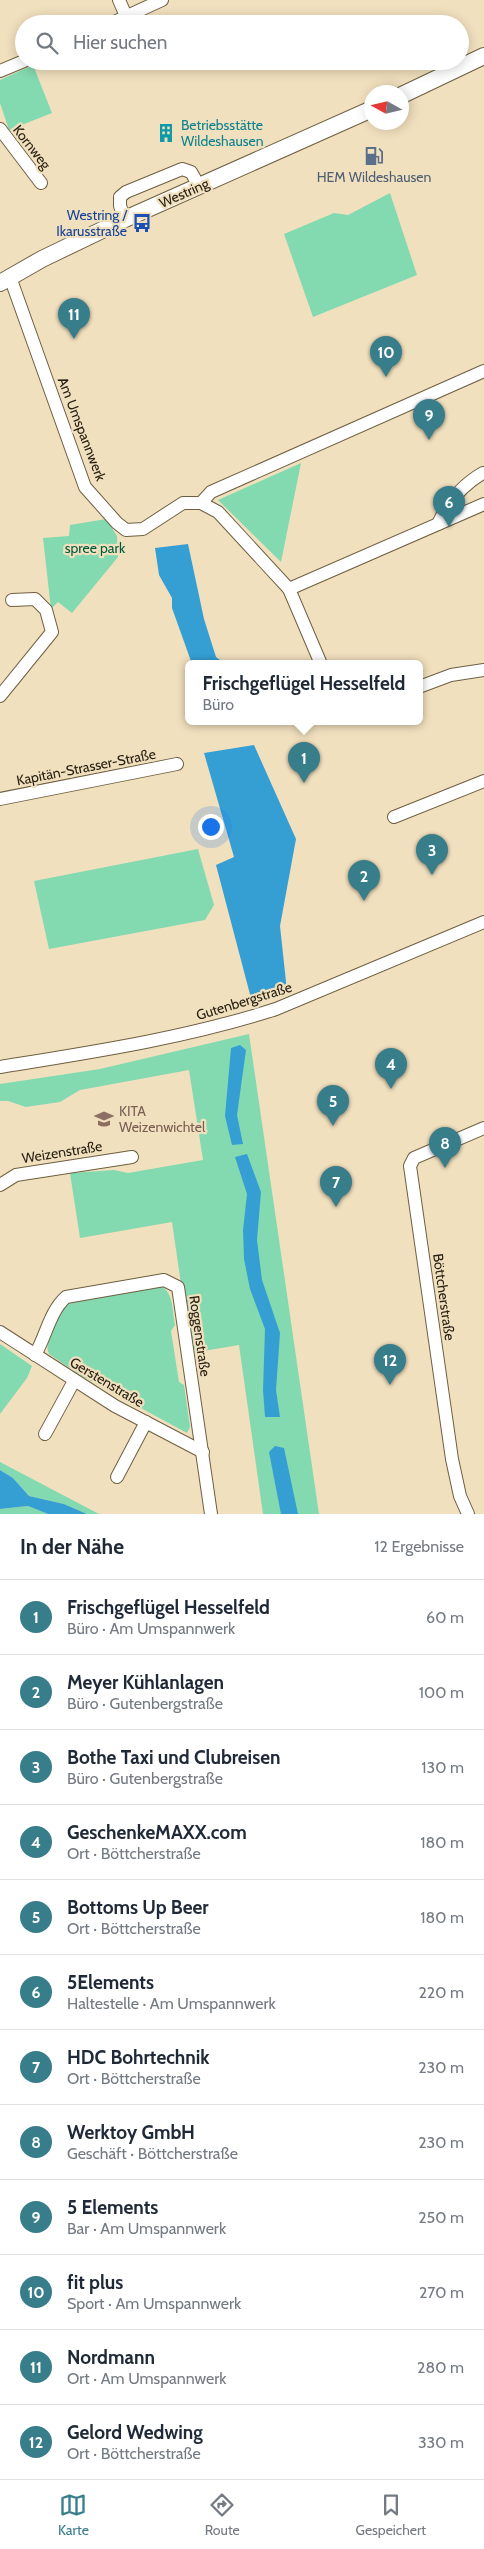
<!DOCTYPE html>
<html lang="de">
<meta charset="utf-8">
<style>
body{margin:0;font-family:Cabin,sans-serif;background:#f6f6f7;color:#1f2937}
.compass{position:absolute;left:364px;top:85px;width:45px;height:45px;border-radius:50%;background:#fff;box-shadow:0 2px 12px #0003;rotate:278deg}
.you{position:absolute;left:210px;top:826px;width:18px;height:18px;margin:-12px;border:4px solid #fff;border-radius:50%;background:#1a73e8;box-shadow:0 0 0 8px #1a73e833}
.badge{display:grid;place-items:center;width:32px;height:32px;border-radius:50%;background:#387d8a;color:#fff;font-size:16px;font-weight:700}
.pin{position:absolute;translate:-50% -41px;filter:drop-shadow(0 1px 2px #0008)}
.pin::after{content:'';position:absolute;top:26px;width:18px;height:15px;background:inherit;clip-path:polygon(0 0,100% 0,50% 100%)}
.popup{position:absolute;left:185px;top:660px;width:238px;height:65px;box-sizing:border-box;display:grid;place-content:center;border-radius:8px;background:#fff;filter:drop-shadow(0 1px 4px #0005);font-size:16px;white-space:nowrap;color:#747a83}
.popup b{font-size:19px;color:#1f2937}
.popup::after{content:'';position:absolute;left:50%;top:100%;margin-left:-10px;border:10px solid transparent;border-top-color:#fff}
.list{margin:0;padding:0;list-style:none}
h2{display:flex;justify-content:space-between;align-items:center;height:65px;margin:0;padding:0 20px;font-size:21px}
h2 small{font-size:16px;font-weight:400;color:#747a83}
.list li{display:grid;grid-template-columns:32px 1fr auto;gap:15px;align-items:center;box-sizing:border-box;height:75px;padding:0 20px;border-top:1px solid #e0e1e3}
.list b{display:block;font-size:19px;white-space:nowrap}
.list p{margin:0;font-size:16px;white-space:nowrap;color:#747a83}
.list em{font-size:16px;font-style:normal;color:#747a83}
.icon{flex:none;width:28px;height:28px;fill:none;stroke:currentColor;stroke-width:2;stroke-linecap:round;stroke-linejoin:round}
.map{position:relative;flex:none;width:484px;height:1514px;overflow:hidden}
.search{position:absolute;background:#fff;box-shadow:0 2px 12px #0003;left:15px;right:15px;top:15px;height:55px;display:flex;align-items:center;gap:12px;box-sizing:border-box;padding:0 18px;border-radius:28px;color:#747a83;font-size:19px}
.sheet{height:965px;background:#fff}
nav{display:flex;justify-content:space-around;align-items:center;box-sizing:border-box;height:70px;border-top:1px solid #e0e1e3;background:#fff;font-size:14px;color:#747a83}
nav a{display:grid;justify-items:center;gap:2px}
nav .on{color:#387d8a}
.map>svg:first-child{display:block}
.green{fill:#83d9b0}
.water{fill:#359fd4}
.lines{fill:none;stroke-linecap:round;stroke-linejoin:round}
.minor-casing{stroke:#6e5f41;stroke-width:14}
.major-casing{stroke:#6e5f41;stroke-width:18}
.minor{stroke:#fff;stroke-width:12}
.major{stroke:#fff;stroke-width:16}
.labels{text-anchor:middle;stroke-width:4.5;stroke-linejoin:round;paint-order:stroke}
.culture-label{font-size:14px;fill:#0d838f;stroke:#f1e0be;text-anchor:start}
.street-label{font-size:14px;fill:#272014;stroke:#f1e0be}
.service-label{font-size:14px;fill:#4e5e75;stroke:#f1e0be}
.transit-label{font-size:14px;fill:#164399;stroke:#f1e0be;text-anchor:end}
.park-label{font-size:14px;fill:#005b3c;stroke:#f1e0be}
.education-label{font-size:14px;fill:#785e54;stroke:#f1e0be;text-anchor:start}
</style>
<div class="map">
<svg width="484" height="1514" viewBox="0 0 484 1514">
<rect width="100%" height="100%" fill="#f1e0be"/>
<g class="green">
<path d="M 33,65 L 52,113 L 9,130 L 0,103 L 0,80 Z"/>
<path d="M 390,193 L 417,275 L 313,317 L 284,234 L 334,213 L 348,215 Z"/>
<path d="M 301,463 L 281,562 L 218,500 Z"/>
<path d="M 106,519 L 117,536 L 118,557 L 72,613 L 58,602 L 51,609 L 43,538 L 69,536 L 70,525 Z"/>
<path d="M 198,849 L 214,905 L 205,920 L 49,949 L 34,881 Z"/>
<path d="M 249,1034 L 319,1514 L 263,1514 L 239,1345 L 191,1353 L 172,1222 L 80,1238 L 70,1173 L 114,1170 L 128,1173 L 203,1160 L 189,1070 L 80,1090 L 60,1102 L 26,1107 L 8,1101 L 0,1101 L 0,1084 L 100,1069 Z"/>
<path d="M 160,1285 C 174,1293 172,1310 175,1325 L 171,1331 L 179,1382 L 184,1385 L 190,1427 L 187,1433 L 80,1375 L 49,1354 C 43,1339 58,1317 64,1303 Z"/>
<path d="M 0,1344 L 32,1366 L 27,1378 L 0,1414 Z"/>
<path d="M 0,1462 L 99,1514 L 87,1514 L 64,1504 L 29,1496 L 13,1478 L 0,1470 Z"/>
<path d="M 28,1506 L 48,1514 L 0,1514 L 0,1509 Z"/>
</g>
<g class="water">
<path d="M 188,544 L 204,619 L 216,657 L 225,664 L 192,664 L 172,608 L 172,598 L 159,575 L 155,548 Z"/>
<path d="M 254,745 L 296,839 L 280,926 L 287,991 L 252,1002 L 216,865 L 234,857 L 204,753 Z"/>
<path d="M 240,1045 L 246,1050 L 237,1115 L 243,1144 L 232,1145 L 225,1116 L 231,1048 Z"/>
<path d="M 247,1154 L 261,1192 L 257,1240 L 262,1280 L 280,1333 L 276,1390 L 280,1417 L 265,1417 L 263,1390 L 265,1329 L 250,1289 L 244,1259 L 243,1230 L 247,1194 L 235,1157 Z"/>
<path d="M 275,1446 L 284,1448 L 298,1514 L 281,1514 L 269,1452 Z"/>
<path d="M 0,1470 L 13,1478 L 29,1496 L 64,1504 L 87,1514 L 48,1514 L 28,1506 L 0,1509 Z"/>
</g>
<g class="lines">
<g class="minor-casing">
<g id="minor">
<path d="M 119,0 L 126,16"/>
<path d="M 110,24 L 162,0"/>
<path d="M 0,71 L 24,61"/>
<path d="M 0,129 L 41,183"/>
<path d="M 125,219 L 120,206 L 120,197 L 126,192 L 182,169 L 191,172 L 199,186"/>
<path d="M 10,277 L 85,487 L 117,523 L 126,530 L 143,529 L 183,503 L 201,503 L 218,512 L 289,589 L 484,504"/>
<path d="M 201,503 L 211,492 L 484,371"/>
<path d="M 438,524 C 448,502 462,485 483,473"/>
<path d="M 289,589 L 321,664"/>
<path d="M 419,687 L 451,675 L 484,670"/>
<path d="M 0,696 L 52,632 L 46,610 L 35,599 L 12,600"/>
<path d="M 0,799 L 177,764"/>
<path d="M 394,817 L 484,781"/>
<path d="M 0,1067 C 93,1052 186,1038 276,1009 L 484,922"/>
<path d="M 0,1185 L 16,1175 L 132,1157"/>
<path d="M 0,1332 L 115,1406 L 203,1452"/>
<path d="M 35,1355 C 46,1336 50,1311 66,1297 L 164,1280 L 178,1287 L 211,1514"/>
<path d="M 45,1434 L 74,1381"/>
<path d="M 117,1477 L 146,1422"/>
<path d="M 468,1514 L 460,1496 L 452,1459 L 410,1166 L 414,1158 L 484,1128"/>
</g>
</g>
<g class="major-casing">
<g id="major">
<path d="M 402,95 L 484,56"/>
<path d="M 0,283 L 42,259 L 125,219 L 372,109"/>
</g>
</g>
<use href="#minor" class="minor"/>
<use href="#major" class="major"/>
</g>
<defs>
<g id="building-bare" transform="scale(1.5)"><path d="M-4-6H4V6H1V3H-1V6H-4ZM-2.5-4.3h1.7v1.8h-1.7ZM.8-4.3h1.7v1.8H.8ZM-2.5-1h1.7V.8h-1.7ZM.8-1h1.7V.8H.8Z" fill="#0f9aa8" stroke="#f1e0be" stroke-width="2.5" paint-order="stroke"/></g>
<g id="fuel-bare" transform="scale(1.5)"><path d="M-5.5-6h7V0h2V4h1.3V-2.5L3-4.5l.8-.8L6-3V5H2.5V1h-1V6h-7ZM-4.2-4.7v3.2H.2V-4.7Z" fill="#5c6f8a" stroke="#f1e0be" stroke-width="2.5" paint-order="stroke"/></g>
<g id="bus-bare" transform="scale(1.5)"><path d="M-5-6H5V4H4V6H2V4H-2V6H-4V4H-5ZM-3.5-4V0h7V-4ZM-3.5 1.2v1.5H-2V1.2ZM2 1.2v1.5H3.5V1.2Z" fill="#1a4fb4" stroke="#f1e0be" stroke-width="2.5" paint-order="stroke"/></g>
<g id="school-bare" transform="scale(1.5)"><path d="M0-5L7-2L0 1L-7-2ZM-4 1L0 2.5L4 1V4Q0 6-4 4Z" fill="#8d6e63" stroke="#f1e0be" stroke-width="2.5" paint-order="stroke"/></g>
</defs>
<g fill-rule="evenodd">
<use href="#building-bare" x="166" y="133"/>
<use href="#fuel-bare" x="374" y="156"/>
<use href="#bus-bare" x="142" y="223"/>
<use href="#school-bare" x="104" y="1119"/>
</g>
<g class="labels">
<g class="culture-label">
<text x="181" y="130">Betriebsstätte<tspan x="181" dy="16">Wildeshausen</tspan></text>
</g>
<g class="street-label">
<text transform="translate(32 147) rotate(52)" y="5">Kornweg</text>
<text transform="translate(184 193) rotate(-24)" y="5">Westring</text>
<text transform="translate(82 429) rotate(69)" y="5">Am Umspannwerk</text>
<text transform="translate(86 767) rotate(-11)" y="5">Kapitän-Strasser-Straße</text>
<text transform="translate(244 1001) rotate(-17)" y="5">Gutenbergstraße</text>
<text transform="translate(62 1152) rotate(-9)" y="5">Weizenstraße</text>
<text transform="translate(444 1297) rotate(82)" y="5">Böttcherstraße</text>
<text transform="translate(200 1336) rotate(82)" y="5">Roggenstraße</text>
<text transform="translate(107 1382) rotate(31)" y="5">Gerstenstraße</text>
</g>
<g class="service-label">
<text x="374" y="182">HEM Wildeshausen</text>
</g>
<g class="transit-label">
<text x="127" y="220">Westring /<tspan x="127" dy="16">Ikarusstraße</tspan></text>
</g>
<g class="park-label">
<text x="95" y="553">spree park</text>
</g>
<g class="education-label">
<text x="119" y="1116">KITA<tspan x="119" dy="16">Weizenwichtel</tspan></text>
</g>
</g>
</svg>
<svg class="compass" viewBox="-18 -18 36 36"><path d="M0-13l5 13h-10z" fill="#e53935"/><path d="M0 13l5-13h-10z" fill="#747a83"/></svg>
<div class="you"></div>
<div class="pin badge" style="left:304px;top:783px">1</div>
<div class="popup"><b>Frischgeflügel Hesselfeld</b>Büro</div>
<div class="pin badge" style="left:364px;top:901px">2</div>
<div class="pin badge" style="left:432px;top:875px">3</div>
<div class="pin badge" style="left:391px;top:1089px">4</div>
<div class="pin badge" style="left:333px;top:1126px">5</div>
<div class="pin badge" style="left:449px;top:527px">6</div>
<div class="pin badge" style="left:336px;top:1207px">7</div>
<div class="pin badge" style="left:445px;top:1168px">8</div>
<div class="pin badge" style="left:429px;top:440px">9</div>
<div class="pin badge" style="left:386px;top:377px">10</div>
<div class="pin badge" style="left:74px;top:339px">11</div>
<div class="pin badge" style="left:390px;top:1385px">12</div>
<div class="search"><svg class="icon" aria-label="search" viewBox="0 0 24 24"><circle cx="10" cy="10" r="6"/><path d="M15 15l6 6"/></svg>Hier suchen</div>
</div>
<section class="sheet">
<h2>In der Nähe<small>12 Ergebnisse</small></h2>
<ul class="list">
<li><span class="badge">1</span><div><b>Frischgeflügel Hesselfeld</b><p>Büro · Am Umspannwerk</p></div><em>60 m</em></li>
<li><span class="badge">2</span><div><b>Meyer Kühlanlagen</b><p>Büro · Gutenbergstraße</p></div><em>100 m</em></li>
<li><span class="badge">3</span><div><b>Bothe Taxi und Clubreisen</b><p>Büro · Gutenbergstraße</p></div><em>130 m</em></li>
<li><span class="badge">4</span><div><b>GeschenkeMAXX.com</b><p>Ort · Böttcherstraße</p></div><em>180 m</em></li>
<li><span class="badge">5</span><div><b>Bottoms Up Beer</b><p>Ort · Böttcherstraße</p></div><em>180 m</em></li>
<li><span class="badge">6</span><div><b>5Elements</b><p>Haltestelle · Am Umspannwerk</p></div><em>220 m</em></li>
<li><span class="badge">7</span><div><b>HDC Bohrtechnik</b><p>Ort · Böttcherstraße</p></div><em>230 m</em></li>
<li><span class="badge">8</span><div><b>Werktoy GmbH</b><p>Geschäft · Böttcherstraße</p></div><em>230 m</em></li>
<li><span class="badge">9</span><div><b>5 Elements</b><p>Bar · Am Umspannwerk</p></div><em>250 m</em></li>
<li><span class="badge">10</span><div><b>fit plus</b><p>Sport · Am Umspannwerk</p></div><em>270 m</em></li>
<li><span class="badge">11</span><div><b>Nordmann</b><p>Ort · Am Umspannwerk</p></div><em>280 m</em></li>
<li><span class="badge">12</span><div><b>Gelord Wedwing</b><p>Ort · Böttcherstraße</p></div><em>330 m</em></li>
</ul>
</section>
<nav>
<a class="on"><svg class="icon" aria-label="map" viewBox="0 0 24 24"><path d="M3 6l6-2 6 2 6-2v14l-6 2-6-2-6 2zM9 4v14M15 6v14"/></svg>Karte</a>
<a><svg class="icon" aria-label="directions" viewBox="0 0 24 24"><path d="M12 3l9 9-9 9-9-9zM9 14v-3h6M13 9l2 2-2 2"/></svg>Route</a>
<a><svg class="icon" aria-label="saved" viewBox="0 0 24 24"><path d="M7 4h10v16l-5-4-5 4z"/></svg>Gespeichert</a>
</nav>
